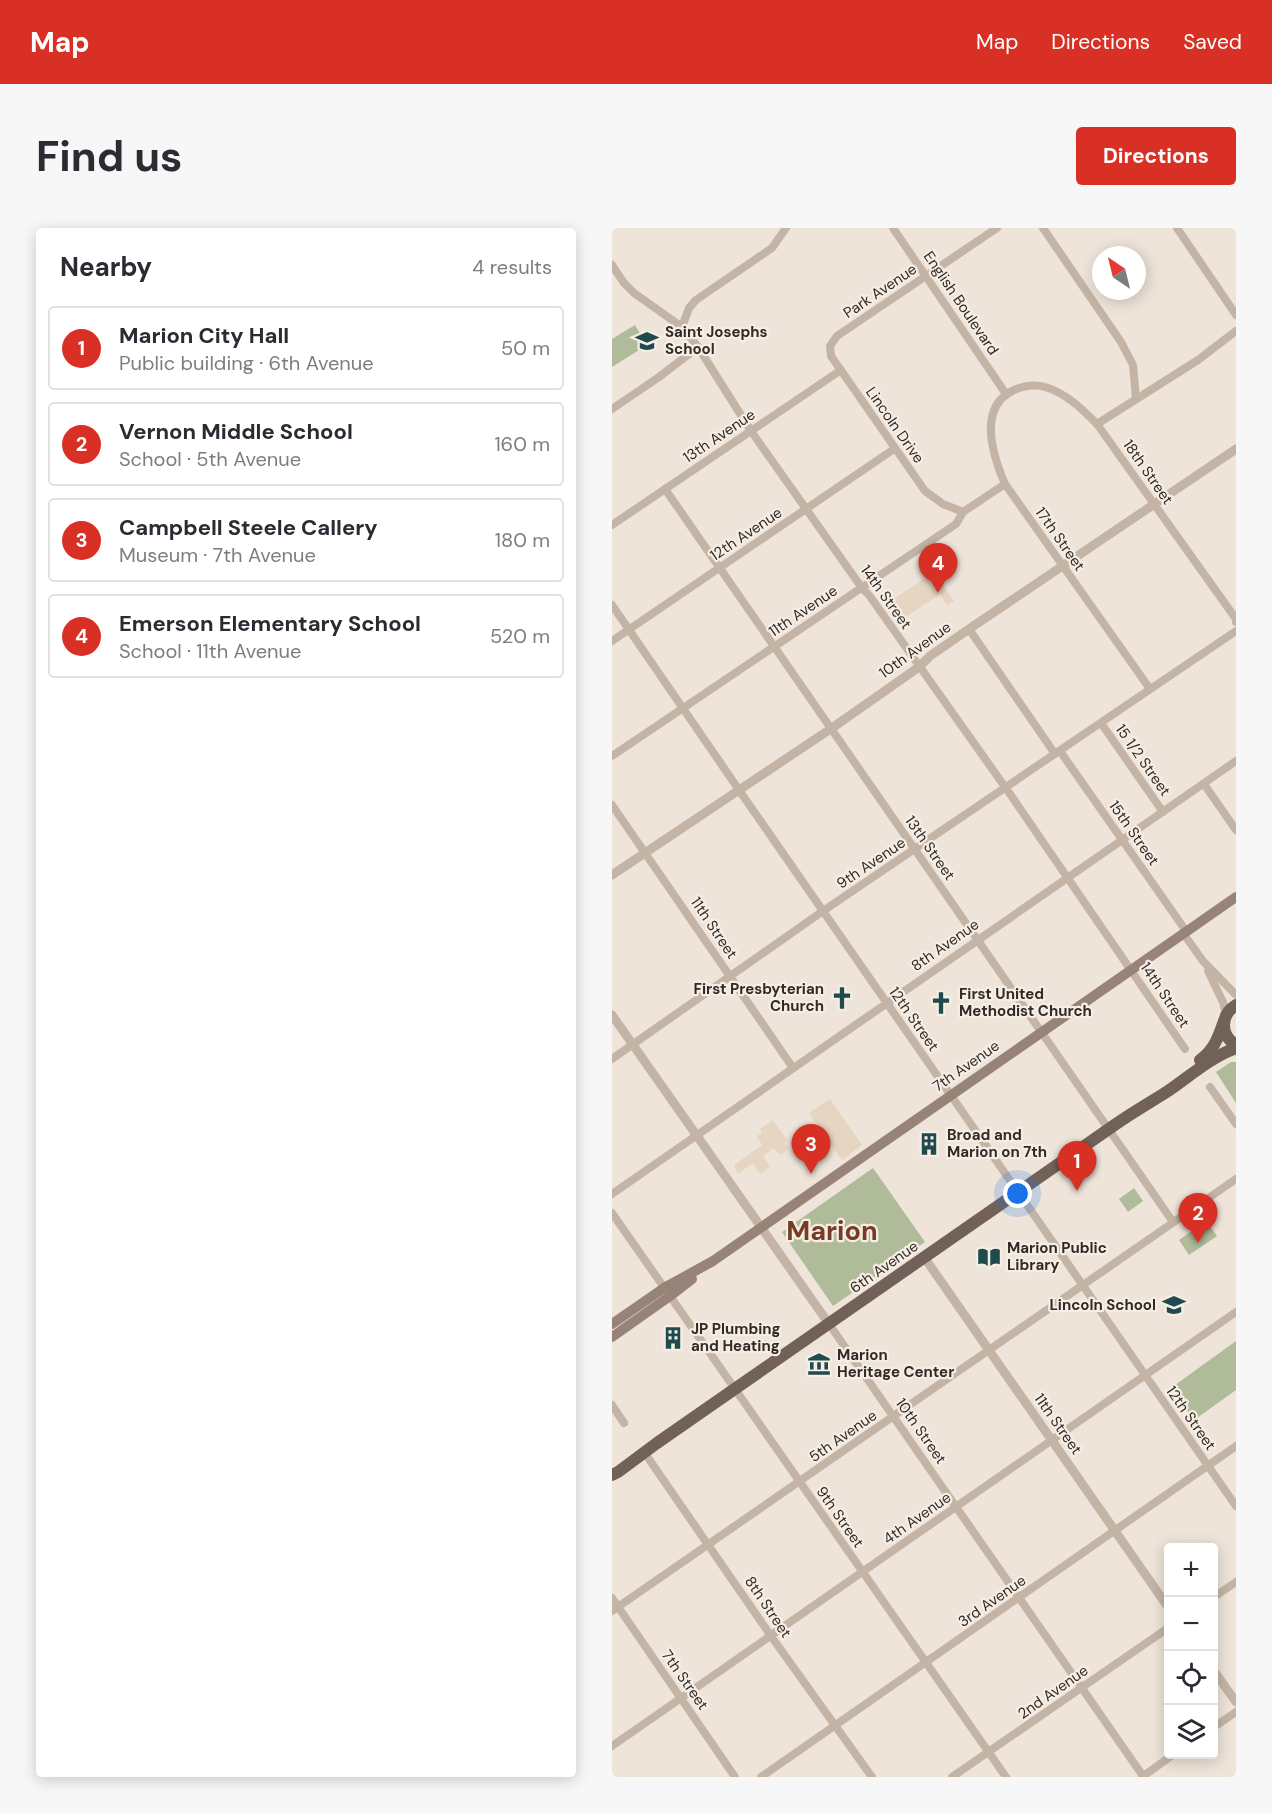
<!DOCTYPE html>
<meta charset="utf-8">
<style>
body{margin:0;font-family:"DM Sans",sans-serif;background:#f7f7f7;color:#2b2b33}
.controls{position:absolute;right:18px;bottom:18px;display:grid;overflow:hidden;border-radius:6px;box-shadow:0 3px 15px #0003}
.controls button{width:54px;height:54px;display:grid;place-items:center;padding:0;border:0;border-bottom:2px solid #e1e1e2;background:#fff;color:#2b2b33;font:30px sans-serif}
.compass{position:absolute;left:480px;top:18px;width:54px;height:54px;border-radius:50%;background:#fff;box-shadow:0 3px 15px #0003;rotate:325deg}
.you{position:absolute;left:406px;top:966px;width:21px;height:21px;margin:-15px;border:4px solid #fff;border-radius:50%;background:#1a73e8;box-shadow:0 0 0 9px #1a73e833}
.badge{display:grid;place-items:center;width:39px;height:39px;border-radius:50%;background:#d93025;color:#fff;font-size:20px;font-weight:700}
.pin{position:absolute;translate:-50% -50px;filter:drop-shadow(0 2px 3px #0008)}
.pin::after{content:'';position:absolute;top:32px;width:21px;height:18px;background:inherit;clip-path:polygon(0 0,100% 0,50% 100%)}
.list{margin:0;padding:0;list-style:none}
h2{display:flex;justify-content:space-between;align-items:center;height:78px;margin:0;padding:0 24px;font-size:26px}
h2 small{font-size:20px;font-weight:400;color:#7c7c81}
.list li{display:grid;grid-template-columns:39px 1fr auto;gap:18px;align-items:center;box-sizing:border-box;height:84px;margin:0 12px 12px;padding:0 12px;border:2px solid #e1e1e2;border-radius:6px}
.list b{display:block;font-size:22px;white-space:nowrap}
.list p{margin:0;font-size:20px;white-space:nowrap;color:#7c7c81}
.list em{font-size:20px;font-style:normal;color:#7c7c81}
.icon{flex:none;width:33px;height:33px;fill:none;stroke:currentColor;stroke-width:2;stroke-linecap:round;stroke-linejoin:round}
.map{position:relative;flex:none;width:624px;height:1549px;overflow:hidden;border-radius:6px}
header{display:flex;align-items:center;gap:36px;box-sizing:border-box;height:84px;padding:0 30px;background:#d93025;color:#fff}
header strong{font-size:28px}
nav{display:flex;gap:33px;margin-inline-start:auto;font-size:21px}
.intro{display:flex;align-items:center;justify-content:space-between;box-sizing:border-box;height:144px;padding:0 36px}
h1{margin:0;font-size:42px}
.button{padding:15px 27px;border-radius:6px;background:#d93025;color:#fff;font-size:21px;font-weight:700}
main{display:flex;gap:36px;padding:0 36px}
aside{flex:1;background:#fff;border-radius:6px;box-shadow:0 3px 15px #0003}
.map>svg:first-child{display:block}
.green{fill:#b0bb9a}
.plaza{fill:#e5d5c1}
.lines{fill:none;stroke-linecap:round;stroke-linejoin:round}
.minor{stroke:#c4b4a6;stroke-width:8}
.tertiary{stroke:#c4b4a6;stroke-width:9}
.secondary{stroke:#988378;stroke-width:10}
.primary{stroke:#726158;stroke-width:12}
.labels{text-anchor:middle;stroke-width:4.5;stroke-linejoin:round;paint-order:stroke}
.street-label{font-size:15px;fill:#312a26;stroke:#f6eee4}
.poi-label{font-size:15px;font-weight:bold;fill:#312a26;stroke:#f6eee4;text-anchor:start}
.town-label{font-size:27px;font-weight:bold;fill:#783b27;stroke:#f6eee4}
</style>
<header>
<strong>Map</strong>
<nav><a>Map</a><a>Directions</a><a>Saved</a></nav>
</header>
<div class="intro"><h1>Find us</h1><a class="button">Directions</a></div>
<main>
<aside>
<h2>Nearby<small>4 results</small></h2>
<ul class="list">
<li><span class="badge">1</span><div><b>Marion City Hall</b><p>Public building · 6th Avenue</p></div><em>50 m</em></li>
<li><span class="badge">2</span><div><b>Vernon Middle School</b><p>School · 5th Avenue</p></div><em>160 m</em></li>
<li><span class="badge">3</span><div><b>Campbell Steele Callery</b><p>Museum · 7th Avenue</p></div><em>180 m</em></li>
<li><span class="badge">4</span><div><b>Emerson Elementary School</b><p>School · 11th Avenue</p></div><em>520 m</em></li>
</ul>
</aside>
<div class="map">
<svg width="624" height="1549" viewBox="0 0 624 1549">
<rect width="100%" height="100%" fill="#eee4d9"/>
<g class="green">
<path d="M 23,97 L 35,117 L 0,139 L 0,111 Z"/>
<path d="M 619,834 L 624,834 L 624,875 L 604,844 Z"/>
<path d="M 261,940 L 313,1014 L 221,1078 L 170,1004 Z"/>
<path d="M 522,960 L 531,973 L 516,984 L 507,971 Z"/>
<path d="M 594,993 L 605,1008 L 577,1027 L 567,1012 Z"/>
<path d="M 624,1113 L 624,1162 L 582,1192 L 559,1160 Z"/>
</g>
<g class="plaza">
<path d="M 322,344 L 342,373 L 335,377 L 328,366 L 285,395 L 273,377 Z"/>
<path d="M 218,871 L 250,917 L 230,932 L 197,885 Z"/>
<path d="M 161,892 L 175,912 L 172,915 L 177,921 L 168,927 L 164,922 L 161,921 L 151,928 L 158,939 L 148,946 L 141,935 L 127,945 L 125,944 L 122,937 L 150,917 L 145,908 L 150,905 L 148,901 Z"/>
</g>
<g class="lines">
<g class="minor">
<path d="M 281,0 L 394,166"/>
<path d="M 431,0 L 509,114 L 521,137 L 524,171"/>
<path d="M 565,0 L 624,87"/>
<path d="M 0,37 L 12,55 L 22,65 L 70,99 L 86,119 L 139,203 L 250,360 L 257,367 L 398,566 L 573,821"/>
<path d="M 70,99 L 77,80 L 84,72 L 160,20 L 174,0"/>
<path d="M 0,181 L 47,149 L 86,119"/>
<path d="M 485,196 L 586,132 L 624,103"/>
<path d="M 53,261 L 561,994"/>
<path d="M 351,284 L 331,276 L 313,263 L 219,128 L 218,118 L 225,108 L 385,0"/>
<path d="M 0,297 L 229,142"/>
<path d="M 0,377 L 127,562 L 624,1278"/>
<path d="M 357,401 L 443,526"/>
<path d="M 0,413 L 282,221"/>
<path d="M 538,461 L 393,256 C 381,228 365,179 402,162 C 411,158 423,156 433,159 C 454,165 470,181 485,196 L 624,391 L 624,394"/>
<path d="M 489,495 L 551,584"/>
<path d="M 448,523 L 574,703"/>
<path d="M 0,528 L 344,296 L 351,284 L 393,256"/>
<path d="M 592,556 L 624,602"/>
<path d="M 0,577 L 181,840"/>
<path d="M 571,705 L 591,733 L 624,767"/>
<path d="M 596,743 L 611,774 L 614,787"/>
<path d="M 0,831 L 211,683 L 624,403"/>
<path d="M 598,859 L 624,896"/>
<path d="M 0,966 L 624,533"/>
<path d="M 0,985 L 394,1549"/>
<path d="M 217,1096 L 531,1548"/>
<path d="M 0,1177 L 12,1195"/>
<path d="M 32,1224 L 159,1408 L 260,1549"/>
<path d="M 602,1369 L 624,1354"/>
<path d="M 0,1370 L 123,1549"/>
<path d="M 0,1383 L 624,951"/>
<path d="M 602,1499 L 624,1484"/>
<path d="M 0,1518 L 624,1084"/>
<path d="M 149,1549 L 624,1218"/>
<path d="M 340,1549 L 556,1400"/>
<path d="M 530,1549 L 562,1526"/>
</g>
<g class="tertiary">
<path d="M 0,647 L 220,500 L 307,439 L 318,428 L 357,401 L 624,221"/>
<path d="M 0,787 L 217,1096"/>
<path d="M 312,1029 L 556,1379"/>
<path d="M 602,1443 L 624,1474"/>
</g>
<g class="secondary">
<path d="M 0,1096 L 52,1060 L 101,1033 L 624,669"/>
<path d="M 0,1109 L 58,1068 L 80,1051"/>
</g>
<g class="primary">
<path d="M 624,777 C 608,787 608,807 624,817"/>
<path d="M 588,832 C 603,821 606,809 612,793"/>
<path d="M 0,1247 L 6,1244 L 45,1215 L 504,896 C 521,884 539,874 556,863 C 578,848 599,829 624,820"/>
</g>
</g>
<defs>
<g id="school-bare" transform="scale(1.8)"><path d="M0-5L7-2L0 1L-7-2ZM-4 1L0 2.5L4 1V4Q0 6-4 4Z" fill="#204b4e" stroke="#f6eee4" stroke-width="2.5" paint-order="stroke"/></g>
<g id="church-bare" transform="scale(1.8)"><path d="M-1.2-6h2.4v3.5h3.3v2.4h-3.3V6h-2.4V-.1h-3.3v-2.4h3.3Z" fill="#204b4e" stroke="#f6eee4" stroke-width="2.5" paint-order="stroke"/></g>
<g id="building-bare" transform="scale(1.8)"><path d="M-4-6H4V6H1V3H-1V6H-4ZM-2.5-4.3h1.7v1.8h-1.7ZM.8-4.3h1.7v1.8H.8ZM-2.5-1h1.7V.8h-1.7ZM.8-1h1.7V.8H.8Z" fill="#204b4e" stroke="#f6eee4" stroke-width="2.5" paint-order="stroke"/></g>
<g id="library-bare" transform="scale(1.8)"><path d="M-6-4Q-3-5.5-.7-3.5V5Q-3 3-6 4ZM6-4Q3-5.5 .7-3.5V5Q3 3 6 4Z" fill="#204b4e" stroke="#f6eee4" stroke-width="2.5" paint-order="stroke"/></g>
<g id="museum-bare" transform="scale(1.8)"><path d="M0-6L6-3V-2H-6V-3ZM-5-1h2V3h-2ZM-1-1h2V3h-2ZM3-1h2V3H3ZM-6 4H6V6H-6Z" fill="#204b4e" stroke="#f6eee4" stroke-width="2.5" paint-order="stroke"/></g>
</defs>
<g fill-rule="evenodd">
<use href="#school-bare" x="35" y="113"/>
<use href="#church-bare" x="230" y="770"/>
<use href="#church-bare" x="329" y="775"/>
<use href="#building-bare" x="317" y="916"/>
<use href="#library-bare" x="377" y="1029"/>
<use href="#school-bare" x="562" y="1077"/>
<use href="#building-bare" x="61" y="1110"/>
<use href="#museum-bare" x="207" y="1136"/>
</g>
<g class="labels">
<g class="street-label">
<text transform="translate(268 63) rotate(-34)" y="5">Park Avenue</text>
<text transform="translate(349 75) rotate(56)" y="5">English Boulevard</text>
<text transform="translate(283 197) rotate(55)" y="5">Lincoln Drive</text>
<text transform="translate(107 208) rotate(-34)" y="5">13th Avenue</text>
<text transform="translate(536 244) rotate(55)" y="5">18th Street</text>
<text transform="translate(134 306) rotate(-34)" y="5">12th Avenue</text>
<text transform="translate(448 311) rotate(55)" y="5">17th Street</text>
<text transform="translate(274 369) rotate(54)" y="5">14th Street</text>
<text transform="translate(191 383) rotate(-34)" y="5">11th Avenue</text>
<text transform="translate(303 422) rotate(-36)" y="5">10th Avenue</text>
<text transform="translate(531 532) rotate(55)" y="5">15 1/2 Street</text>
<text transform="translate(522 605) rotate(55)" y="5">15th Street</text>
<text transform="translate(318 620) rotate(55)" y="5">13th Street</text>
<text transform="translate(259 635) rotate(-34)" y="5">9th Avenue</text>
<text transform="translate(102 700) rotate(56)" y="5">11th Street</text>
<text transform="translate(333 717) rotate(-35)" y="5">8th Avenue</text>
<text transform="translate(553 767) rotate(56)" y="5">14th Street</text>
<text transform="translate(302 791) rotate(55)" y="5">12th Street</text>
<text transform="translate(354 838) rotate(-35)" y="5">7th Avenue</text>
<text transform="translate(272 1039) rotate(-35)" y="5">6th Avenue</text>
<text transform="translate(579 1190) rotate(55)" y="5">12th Street</text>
<text transform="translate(446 1196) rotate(55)" y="5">11th Street</text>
<text transform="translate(309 1203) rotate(55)" y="5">10th Street</text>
<text transform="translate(231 1208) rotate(-35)" y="5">5th Avenue</text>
<text transform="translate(228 1289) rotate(55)" y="5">9th Street</text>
<text transform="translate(305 1290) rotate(-35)" y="5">4th Avenue</text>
<text transform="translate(380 1373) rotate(-35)" y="5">3rd Avenue</text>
<text transform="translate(156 1379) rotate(56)" y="5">8th Street</text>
<text transform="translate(73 1452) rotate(55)" y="5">7th Street</text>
<text transform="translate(441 1464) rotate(-35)" y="5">2nd Avenue</text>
</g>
<g class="poi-label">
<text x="53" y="109">Saint Josephs<tspan x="53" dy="17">School</tspan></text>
<text x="212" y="766" text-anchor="end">First Presbyterian<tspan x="212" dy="17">Church</tspan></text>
<text x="347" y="771">First United<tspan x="347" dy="17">Methodist Church</tspan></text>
<text x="335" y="912">Broad and<tspan x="335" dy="17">Marion on 7th</tspan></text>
<text x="395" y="1025">Marion Public<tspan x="395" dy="17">Library</tspan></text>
<text x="544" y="1082" text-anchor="end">Lincoln School</text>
<text x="79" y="1106">JP Plumbing<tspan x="79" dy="17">and Heating</tspan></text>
<text x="225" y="1132">Marion<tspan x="225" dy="17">Heritage Center</tspan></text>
</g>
<g class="town-label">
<text x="220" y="1012">Marion</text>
</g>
</g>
</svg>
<div class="controls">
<button>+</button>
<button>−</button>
<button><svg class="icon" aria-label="locate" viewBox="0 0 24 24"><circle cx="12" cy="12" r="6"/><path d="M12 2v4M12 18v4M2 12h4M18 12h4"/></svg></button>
<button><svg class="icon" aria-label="layers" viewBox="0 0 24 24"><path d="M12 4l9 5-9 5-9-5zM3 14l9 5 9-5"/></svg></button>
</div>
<svg class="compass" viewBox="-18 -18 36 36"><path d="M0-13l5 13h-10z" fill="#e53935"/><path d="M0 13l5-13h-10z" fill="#7c7c81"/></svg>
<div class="you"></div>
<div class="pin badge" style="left:465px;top:963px">1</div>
<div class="pin badge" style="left:586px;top:1015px">2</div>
<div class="pin badge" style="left:199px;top:946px">3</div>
<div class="pin badge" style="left:326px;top:365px">4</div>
</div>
</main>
